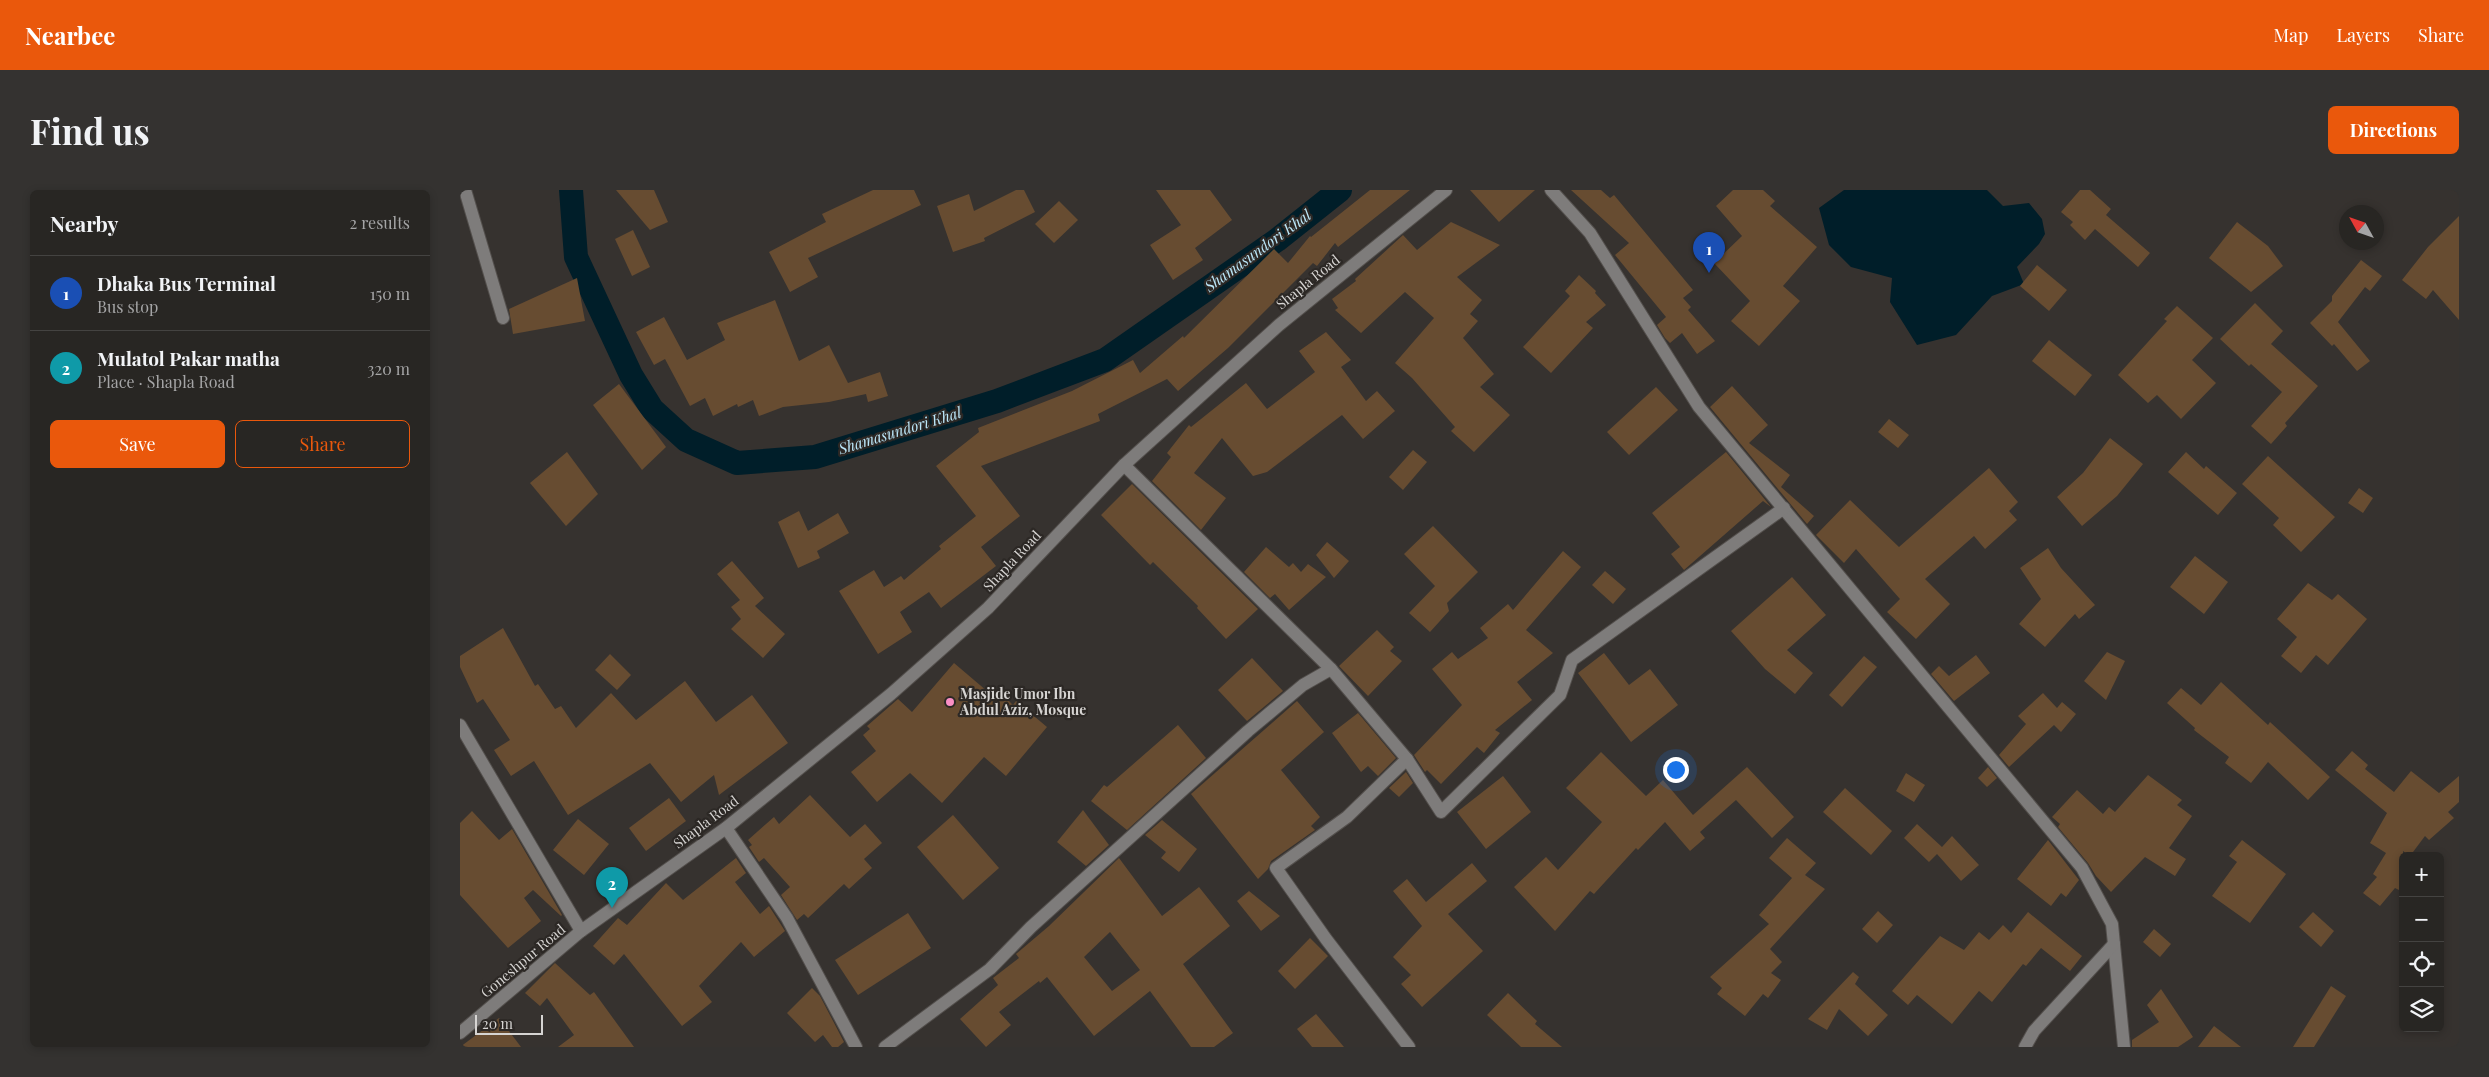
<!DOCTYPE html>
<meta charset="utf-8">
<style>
body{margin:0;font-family:"Playfair Display",serif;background:#343230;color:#f1f3f6}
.controls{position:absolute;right:15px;bottom:15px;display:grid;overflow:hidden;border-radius:8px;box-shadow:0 2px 8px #0003}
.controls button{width:45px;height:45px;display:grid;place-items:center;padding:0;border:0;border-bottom:1px solid #444341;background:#282623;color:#f1f3f6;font:25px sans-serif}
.compass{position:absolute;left:1879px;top:15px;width:45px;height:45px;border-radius:50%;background:#282623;box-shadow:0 2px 8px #0003;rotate:310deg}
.scale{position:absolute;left:15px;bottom:12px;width:68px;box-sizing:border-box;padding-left:5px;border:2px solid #d6d4d2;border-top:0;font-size:14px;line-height:18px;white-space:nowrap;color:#d6d4d2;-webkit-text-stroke:4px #2c2825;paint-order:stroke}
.you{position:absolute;left:1215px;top:579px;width:18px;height:18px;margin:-12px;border:4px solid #fff;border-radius:50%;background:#1a73e8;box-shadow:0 0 0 8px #1a73e833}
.badge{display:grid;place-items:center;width:32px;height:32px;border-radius:50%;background:#ea580c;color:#fff;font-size:16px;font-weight:700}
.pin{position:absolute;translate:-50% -41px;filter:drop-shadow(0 1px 2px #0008)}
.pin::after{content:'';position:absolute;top:26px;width:18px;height:15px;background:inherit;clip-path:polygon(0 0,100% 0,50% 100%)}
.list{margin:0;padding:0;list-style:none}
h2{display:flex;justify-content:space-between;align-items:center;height:65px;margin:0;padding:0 20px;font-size:21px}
h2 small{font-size:16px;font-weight:400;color:#a5a5a6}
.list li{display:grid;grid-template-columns:32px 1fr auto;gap:15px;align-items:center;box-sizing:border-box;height:75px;padding:0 20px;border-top:1px solid #444341}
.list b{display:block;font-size:19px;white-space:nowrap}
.list p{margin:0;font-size:16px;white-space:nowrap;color:#a5a5a6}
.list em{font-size:16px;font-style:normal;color:#a5a5a6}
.actions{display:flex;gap:10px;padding:15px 20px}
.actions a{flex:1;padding:11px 0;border:1px solid #ea580c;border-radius:8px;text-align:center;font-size:18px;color:#ea580c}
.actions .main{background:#ea580c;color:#fff}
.icon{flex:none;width:28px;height:28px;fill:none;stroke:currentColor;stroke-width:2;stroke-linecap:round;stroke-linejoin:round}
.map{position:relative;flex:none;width:1999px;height:857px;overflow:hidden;border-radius:8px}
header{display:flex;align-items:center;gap:30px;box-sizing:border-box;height:70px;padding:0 25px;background:#ea580c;color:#fff}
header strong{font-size:24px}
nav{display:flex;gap:28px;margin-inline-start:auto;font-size:18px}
.intro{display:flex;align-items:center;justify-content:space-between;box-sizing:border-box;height:120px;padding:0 30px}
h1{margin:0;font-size:35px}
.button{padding:12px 22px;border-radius:8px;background:#ea580c;color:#fff;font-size:18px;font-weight:700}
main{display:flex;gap:30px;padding:0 30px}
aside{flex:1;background:#282623;border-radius:8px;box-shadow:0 2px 8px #0003}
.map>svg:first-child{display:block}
.water{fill:#001e29}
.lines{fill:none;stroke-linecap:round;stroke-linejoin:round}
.canal{stroke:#001e29;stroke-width:24}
.building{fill:#674c31;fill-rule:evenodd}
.minor-casing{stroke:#534f4c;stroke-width:14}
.minor{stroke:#7e7c7b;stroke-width:12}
.poi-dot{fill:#fb8fc5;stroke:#2c2825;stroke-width:2}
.labels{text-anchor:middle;stroke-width:4.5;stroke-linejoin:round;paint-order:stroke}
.street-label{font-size:14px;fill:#d6d4d2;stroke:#2c2825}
.poi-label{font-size:14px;font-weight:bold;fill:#d6d4d2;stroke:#2c2825;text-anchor:start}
.water-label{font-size:15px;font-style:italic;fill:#bce7f9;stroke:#2c2825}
</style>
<header>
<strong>Nearbee</strong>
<nav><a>Map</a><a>Layers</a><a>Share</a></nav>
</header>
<div class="intro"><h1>Find us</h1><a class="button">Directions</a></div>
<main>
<aside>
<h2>Nearby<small>2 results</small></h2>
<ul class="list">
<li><span class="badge" style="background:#1a4fb4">1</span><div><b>Dhaka Bus Terminal</b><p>Bus stop</p></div><em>150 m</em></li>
<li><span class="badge" style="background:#0f9aa8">2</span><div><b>Mulatol Pakar matha</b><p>Place · Shapla Road</p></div><em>320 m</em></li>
</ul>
<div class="actions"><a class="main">Save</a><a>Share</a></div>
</aside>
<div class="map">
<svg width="1999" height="857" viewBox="0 0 1999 857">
<rect width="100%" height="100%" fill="#36322f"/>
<path class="water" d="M 1384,0 L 1527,0 L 1543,16 L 1569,13 L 1582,29 L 1585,44 L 1579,54 L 1557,77 L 1564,94 L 1532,106 L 1496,145 L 1457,155 L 1430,112 L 1432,88 L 1391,77 L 1369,55 L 1359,18 Z"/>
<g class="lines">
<path class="canal" d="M 111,0 L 116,67 L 171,185 L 192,219 L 226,250 L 277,273 L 355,267 L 537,211 L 645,170 L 817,50 L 880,0"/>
</g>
<g class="building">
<path d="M 156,0 L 194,0 L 208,32 L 190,40 Z"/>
<path d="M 413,0 L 454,0 L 461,15 L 348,68 L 358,87 L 330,102 L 309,62 L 366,32 L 362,24 Z"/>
<path d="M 556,0 L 564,0 L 575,22 L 524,48 L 525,51 L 493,62 L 477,16 L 509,4 L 514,21 Z"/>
<path d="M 696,0 L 750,0 L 772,30 L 735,58 L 743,70 L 713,90 L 690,55 L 721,35 Z"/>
<path d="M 910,0 L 950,0 L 878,57 L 875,53 L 857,76 L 853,73 L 768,158 L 718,201 L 707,189 L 638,224 L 640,231 L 521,276 L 560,326 L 521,357 L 536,376 L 481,418 L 469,402 L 440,422 L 452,442 L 418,464 L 379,401 L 414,380 L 424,397 L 441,386 L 444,390 L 481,359 L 479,356 L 516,326 L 476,276 L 519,242 L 518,238 L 612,201 L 673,170 L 680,183 L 723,146 L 724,148 L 814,59 L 828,73 L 850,46 L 851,47 Z"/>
<path d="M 1010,0 L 1075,0 L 1039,32 Z"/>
<path d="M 1111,0 L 1141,0 L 1150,8 L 1154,5 L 1233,100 L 1223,108 L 1231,117 L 1228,120 L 1255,151 L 1237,164 L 1222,143 L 1210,153 L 1205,148 L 1197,135 L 1206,127 L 1155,65 L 1169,53 Z"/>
<path d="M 1273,0 L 1303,0 L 1315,11 L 1310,16 L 1357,57 L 1323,96 L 1340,111 L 1299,156 L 1271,131 L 1290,111 L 1254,73 L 1282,46 L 1256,16 Z"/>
<path d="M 1620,0 L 1630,0 L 1651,19 L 1646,25 L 1690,63 L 1678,77 L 1635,39 L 1625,50 L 1610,35 L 1613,32 L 1601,22 Z"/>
<path d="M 599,11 L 618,30 L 594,53 L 575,34 Z"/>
<path d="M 1999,26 L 1999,130 L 1973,100 L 1966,109 L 1942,90 L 1968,57 Z"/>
<path d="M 991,32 L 1040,55 L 997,87 L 1022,110 L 1010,124 L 1018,131 L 1003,148 L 1034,184 L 1020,197 L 1050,225 L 1014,262 L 991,241 L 995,237 L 952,188 L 935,173 L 974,128 L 945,102 L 901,143 L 875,120 L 878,118 L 872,109 L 896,91 L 895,89 L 943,45 L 957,60 Z"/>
<path d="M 1777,32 L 1808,56 L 1823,76 L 1791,102 L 1749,68 Z"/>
<path d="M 173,40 L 190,77 L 172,86 L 155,49 Z"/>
<path d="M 1901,70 L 1922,86 L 1910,101 L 1905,97 L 1878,132 L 1910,171 L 1897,181 L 1874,154 L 1872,156 L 1850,133 L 1872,111 L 1872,106 Z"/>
<path d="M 1577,75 L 1607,100 L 1589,121 L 1560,96 Z"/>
<path d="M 1119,85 L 1136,101 L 1135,103 L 1146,115 L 1126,132 L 1133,138 L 1091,183 L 1063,157 L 1110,106 L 1105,101 Z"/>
<path d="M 117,88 L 125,131 L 53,144 L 49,119 Z"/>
<path d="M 315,110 L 339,171 L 369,155 L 388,193 L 420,182 L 428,206 L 408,212 L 406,204 L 369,212 L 323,217 L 299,226 L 293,210 L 278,217 L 277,214 L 253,226 L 245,208 L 230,216 L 205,169 L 194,175 L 176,142 L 204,127 L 227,170 L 265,150 L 257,133 Z"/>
<path d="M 1795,113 L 1823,141 L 1811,154 L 1858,196 L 1825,233 L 1827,236 L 1811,254 L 1791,236 L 1822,202 L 1791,174 L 1789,176 L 1760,149 Z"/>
<path d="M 1717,116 L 1753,148 L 1732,170 L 1756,193 L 1721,229 L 1697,205 L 1688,213 L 1658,185 L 1707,131 L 1704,129 Z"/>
<path d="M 866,142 L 891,170 L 881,177 L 906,211 L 917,201 L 935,221 L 903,249 L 882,225 L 807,282 L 793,286 L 762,248 L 734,283 L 766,308 L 741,340 L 692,291 L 711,267 L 707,263 L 729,235 L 731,237 L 786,193 L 807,219 L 855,182 L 839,161 Z"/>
<path d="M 1589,150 L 1632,185 L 1615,206 L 1572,171 Z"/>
<path d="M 159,194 L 206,257 L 182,280 L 133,215 Z"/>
<path d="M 1272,196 L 1308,235 L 1289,253 L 1330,285 L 1321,297 L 1354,326 L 1347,334 L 1250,217 Z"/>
<path d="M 1196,197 L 1218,220 L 1169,265 L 1147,242 Z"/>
<path d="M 1429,229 L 1449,245 L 1438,258 L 1418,242 Z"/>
<path d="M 1650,248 L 1683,274 L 1657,306 L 1622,336 L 1597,307 L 1623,283 Z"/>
<path d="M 953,260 L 967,272 L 943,300 L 929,287 Z"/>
<path d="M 107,262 L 138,304 L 106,336 L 70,293 Z"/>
<path d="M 1266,262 L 1311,317 L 1303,311 L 1224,380 L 1211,364 L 1220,357 L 1192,323 Z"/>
<path d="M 1726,262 L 1744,279 L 1746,276 L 1777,303 L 1758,325 L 1708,282 Z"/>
<path d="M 1808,266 L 1875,327 L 1841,362 L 1813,335 L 1819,328 L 1782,294 Z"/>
<path d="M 1529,278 L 1558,312 L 1549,321 L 1557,330 L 1525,359 L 1514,346 L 1465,389 L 1490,414 L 1456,449 L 1427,422 L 1440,409 L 1396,359 L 1384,373 L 1356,345 L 1390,310 L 1439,357 Z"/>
<path d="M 672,294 L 798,419 L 766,449 L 737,418 L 738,416 L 693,372 L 690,375 L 641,325 Z"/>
<path d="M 1899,298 L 1913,308 L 1903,323 L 1888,313 Z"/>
<path d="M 339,321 L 348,341 L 378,323 L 389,343 L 357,361 L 360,368 L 338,378 L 318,332 Z"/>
<path d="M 973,336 L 1018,382 L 987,413 L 989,421 L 970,442 L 949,423 L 975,396 L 944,364 Z"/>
<path d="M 867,352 L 889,371 L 874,388 L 856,365 Z"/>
<path d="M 806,357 L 829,377 L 833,373 L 841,382 L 848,374 L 866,387 L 829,420 L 815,404 L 810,408 L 784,382 Z"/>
<path d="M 1588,358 L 1601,378 L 1635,415 L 1619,429 L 1615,424 L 1585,457 L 1559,434 L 1581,409 L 1560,378 Z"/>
<path d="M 1103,361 L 1121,377 L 1066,440 L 1093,463 L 1057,492 L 1072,510 L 1035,540 L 1040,543 L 1024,563 L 1017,557 L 981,594 L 967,580 L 965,582 L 954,565 L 1002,515 L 972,479 L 992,462 L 998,469 L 1028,448 L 1020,438 L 1048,414 L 1053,420 Z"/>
<path d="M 1735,366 L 1768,392 L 1744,424 L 1710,397 Z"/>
<path d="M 272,371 L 304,408 L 295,416 L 325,444 L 303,468 L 271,439 L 281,429 L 271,417 L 280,410 L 257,384 Z"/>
<path d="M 1145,381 L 1166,399 L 1153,414 L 1132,395 Z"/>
<path d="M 1332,387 L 1366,425 L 1327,460 L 1353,483 L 1335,504 L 1305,479 L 1271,441 Z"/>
<path d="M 1848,393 L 1872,410 L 1878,404 L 1907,429 L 1868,475 L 1856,465 L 1841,483 L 1821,466 L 1837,447 L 1817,429 Z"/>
<path d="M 43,438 L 75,496 L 78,494 L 95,519 L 101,516 L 116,538 L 151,503 L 176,530 L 225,491 L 256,532 L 292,505 L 328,553 L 259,605 L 254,585 L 221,612 L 190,573 L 108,625 L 74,571 L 51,586 L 34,560 L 50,550 L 23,509 L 17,513 L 0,477 L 0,466 Z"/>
<path d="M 917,440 L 934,457 L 930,461 L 942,471 L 908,506 L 879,476 Z"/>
<path d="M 1647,462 L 1665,471 L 1646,510 L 1624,491 Z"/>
<path d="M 1144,463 L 1169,495 L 1190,479 L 1218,515 L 1171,552 L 1118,483 Z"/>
<path d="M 150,464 L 171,485 L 157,500 L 135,480 Z"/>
<path d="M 1516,465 L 1530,483 L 1494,511 L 1471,484 L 1479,476 L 1489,486 Z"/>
<path d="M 1404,466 L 1417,477 L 1382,517 L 1369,505 Z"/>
<path d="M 792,468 L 823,501 L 787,531 L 758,500 Z"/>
<path d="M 494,473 L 534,507 L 540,502 L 553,515 L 556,511 L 587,537 L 546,586 L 524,567 L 482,613 L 450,583 L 417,612 L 391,582 L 416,561 L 403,545 L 410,539 L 407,536 L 438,509 L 452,522 Z"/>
<path d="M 1761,492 L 1808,535 L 1810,532 L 1870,587 L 1848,610 L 1808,572 L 1791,593 L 1765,573 L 1769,567 L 1734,540 L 1735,538 L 1707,513 L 1721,498 L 1741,515 Z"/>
<path d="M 1583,503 L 1597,518 L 1602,512 L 1616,524 L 1601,542 L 1594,535 L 1549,577 L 1539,565 L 1566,534 L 1558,526 Z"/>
<path d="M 837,511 L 864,542 L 821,580 L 860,627 L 851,636 L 855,640 L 811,671 L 808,679 L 798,689 L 731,604 Z"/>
<path d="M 898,523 L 936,568 L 918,586 L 908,576 L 901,582 L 872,543 Z"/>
<path d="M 718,535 L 746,568 L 667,640 L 631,611 L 644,595 L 647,597 Z"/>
<path d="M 1892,561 L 1908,575 L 1905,579 L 1934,602 L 1951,581 L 1979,603 L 1999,586 L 1999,612 L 1988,622 L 1994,628 L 1969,650 L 1965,646 L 1950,666 L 1943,661 L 1943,702 L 1935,698 L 1920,716 L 1903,703 L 1917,687 L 1913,684 L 1926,663 L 1910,653 L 1927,623 L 1875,580 Z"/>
<path d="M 1141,562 L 1186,606 L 1203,590 L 1233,625 L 1287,577 L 1334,627 L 1312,648 L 1276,610 L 1240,642 L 1245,648 L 1230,661 L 1205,632 L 1178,660 L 1176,658 L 1134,704 L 1130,701 L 1095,741 L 1054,697 L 1086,667 L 1098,680 L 1142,632 L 1106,598 Z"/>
<path d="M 1528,577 L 1537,588 L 1527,597 L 1518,588 Z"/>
<path d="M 946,582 L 953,593 L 939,607 L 929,598 Z"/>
<path d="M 1446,583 L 1465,595 L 1454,612 L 1436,601 Z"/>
<path d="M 1688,585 L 1722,610 L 1717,615 L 1732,626 L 1709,658 L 1726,669 L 1715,686 L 1685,667 L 1651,702 L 1636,686 L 1628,673 L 1598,637 L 1600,634 L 1592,627 L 1617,600 L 1643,624 L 1649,617 L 1655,622 Z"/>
<path d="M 1043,586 L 1071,622 L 1026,659 L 997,622 Z"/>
<path d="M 1385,598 L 1432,641 L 1411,665 L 1363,622 Z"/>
<path d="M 350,605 L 390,647 L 405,634 L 422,653 L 404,669 L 412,678 L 389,699 L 384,694 L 348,728 L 344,724 L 337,730 L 321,705 L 330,697 L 304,668 L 299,672 L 289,657 L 292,655 L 288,650 L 314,627 L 319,634 Z"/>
<path d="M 209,608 L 226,631 L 186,661 L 169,638 Z"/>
<path d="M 623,620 L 649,655 L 626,676 L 597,652 Z"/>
<path d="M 12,621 L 39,650 L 52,639 L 102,725 L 101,726 L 73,700 L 64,708 L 81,731 L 48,758 L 0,705 L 0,633 Z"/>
<path d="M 493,625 L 539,678 L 503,710 L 457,657 Z"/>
<path d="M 118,629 L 149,654 L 124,685 L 93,660 Z"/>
<path d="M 702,630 L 737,659 L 719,682 L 701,668 L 706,662 L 685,645 Z"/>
<path d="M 1457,634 L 1482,657 L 1492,646 L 1519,675 L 1501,691 L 1477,664 L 1469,672 L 1444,648 Z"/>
<path d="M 1327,648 L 1356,673 L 1345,685 L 1365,699 L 1310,759 L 1322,772 L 1311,783 L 1321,790 L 1308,808 L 1303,804 L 1285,826 L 1257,804 L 1262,798 L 1250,787 L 1309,734 L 1299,725 L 1332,688 L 1309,668 Z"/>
<path d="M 1588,650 L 1619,690 L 1606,707 L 1601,703 L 1591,716 L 1557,689 Z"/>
<path d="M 1782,650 L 1826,684 L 1790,733 L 1752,706 L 1777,672 L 1769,666 Z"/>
<path d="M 276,668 L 286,683 L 275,692 L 300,724 L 309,716 L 325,741 L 294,767 L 281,752 L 239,796 L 252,812 L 222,836 L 164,764 L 154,775 L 133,756 L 158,728 L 167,735 L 206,693 L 223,710 Z"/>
<path d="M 659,668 L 702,726 L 739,697 L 770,736 L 723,774 L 773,843 L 754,857 L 731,857 L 690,801 L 634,846 L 587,787 L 580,793 L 579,791 L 539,822 L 551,835 L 526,857 L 500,829 L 538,795 L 533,788 L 559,768 L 556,764 L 589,736 ZM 650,742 L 680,780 L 652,801 L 624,767 Z"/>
<path d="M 1012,673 L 1027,691 L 988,724 L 1023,761 L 962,817 L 941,794 L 951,785 L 933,767 L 962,736 L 933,701 L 947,689 L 966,712 Z"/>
<path d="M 789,701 L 820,726 L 801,741 L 777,711 Z"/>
<path d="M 1418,721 L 1433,735 L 1417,753 L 1402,739 Z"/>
<path d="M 1568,722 L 1622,766 L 1610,781 L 1581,758 L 1566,776 L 1563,774 L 1532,812 L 1519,801 L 1492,834 L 1457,805 L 1448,815 L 1432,801 L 1480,746 L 1504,760 L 1519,742 L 1529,750 L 1543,735 L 1551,743 Z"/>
<path d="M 1853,722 L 1874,741 L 1861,757 L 1839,737 Z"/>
<path d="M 448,723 L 471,758 L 398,805 L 375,770 Z"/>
<path d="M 1694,739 L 1711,754 L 1700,767 L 1683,752 Z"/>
<path d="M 850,748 L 868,766 L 835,799 L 818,781 Z"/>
<path d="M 95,773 L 130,805 L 134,802 L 174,857 L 98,857 L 114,845 L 87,808 L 80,816 L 65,803 Z"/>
<path d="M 1393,782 L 1399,787 L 1395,794 L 1428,825 L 1408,846 L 1379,819 L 1367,840 L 1348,829 Z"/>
<path d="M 1871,796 L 1886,806 L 1854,857 L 1833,857 Z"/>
<path d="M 352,798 L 360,806 L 384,852 L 378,857 L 372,857 L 363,845 L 355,852 L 327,823 Z"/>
<path d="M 1701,799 L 1733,847 L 1718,857 L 1672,857 L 1672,850 L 1699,832 L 1687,815 Z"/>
<path d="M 1048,803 L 1077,831 L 1075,834 L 1102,857 L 1061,857 L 1027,825 Z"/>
<path d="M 856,824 L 884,857 L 852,857 L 837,839 Z"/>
<path d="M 39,828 L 61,857 L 0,857 Z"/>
<path d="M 1754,836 L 1781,857 L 1738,857 Z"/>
</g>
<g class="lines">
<g class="minor-casing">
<g id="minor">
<path d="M 5,0 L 43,128"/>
<path d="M 1091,0 L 1130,43 L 1239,217 L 1622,678 L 1652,734 L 1664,857"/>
<path d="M 664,275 L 871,479 L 947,569"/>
<path d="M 0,535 L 121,741"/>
<path d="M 266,638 L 327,728 L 396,857"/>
<path d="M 0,843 L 121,741 L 266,638 L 431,504 L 528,418 L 664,275 L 819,135 L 986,0"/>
<path d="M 425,857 L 530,779 L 571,737 L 788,541 L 843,495 L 871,479"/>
<path d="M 949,857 L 866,749 L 816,678 L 887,627 L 947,569 L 981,622 L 1100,505 L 1112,470 L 1324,318"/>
<path d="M 1565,857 L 1574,841 L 1654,754"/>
</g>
</g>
<use href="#minor" class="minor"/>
</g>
<circle class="poi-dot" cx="490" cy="512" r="5"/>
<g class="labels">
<g class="street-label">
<text transform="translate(848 92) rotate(-39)" y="5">Shapla Road</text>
<text transform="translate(552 371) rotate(-47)" y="5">Shapla Road</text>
<text transform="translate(246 632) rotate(-37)" y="5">Shapla Road</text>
<text transform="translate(63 771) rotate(-40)" y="5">Goneshpur Road</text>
</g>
<g class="poi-label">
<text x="500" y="509">Masjide Umor Ibn<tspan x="500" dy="16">Abdul Aziz, Mosque</tspan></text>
</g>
<g class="water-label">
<text transform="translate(798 61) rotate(-36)" y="5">Shamasundori Khal</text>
<text transform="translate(440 241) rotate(-17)" y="5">Shamasundori Khal</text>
</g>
</g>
</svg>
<div class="controls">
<button>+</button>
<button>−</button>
<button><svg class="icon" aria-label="locate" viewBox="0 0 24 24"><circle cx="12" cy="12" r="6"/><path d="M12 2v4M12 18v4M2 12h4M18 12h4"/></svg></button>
<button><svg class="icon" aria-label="layers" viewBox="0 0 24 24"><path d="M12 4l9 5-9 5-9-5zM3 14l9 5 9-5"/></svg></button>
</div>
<svg class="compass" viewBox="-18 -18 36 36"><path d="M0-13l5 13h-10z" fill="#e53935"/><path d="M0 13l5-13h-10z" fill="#a5a5a6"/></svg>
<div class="scale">20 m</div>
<div class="you"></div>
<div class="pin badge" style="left:1249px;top:83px;background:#1a4fb4">1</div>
<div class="pin badge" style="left:152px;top:718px;background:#0f9aa8">2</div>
</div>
</main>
